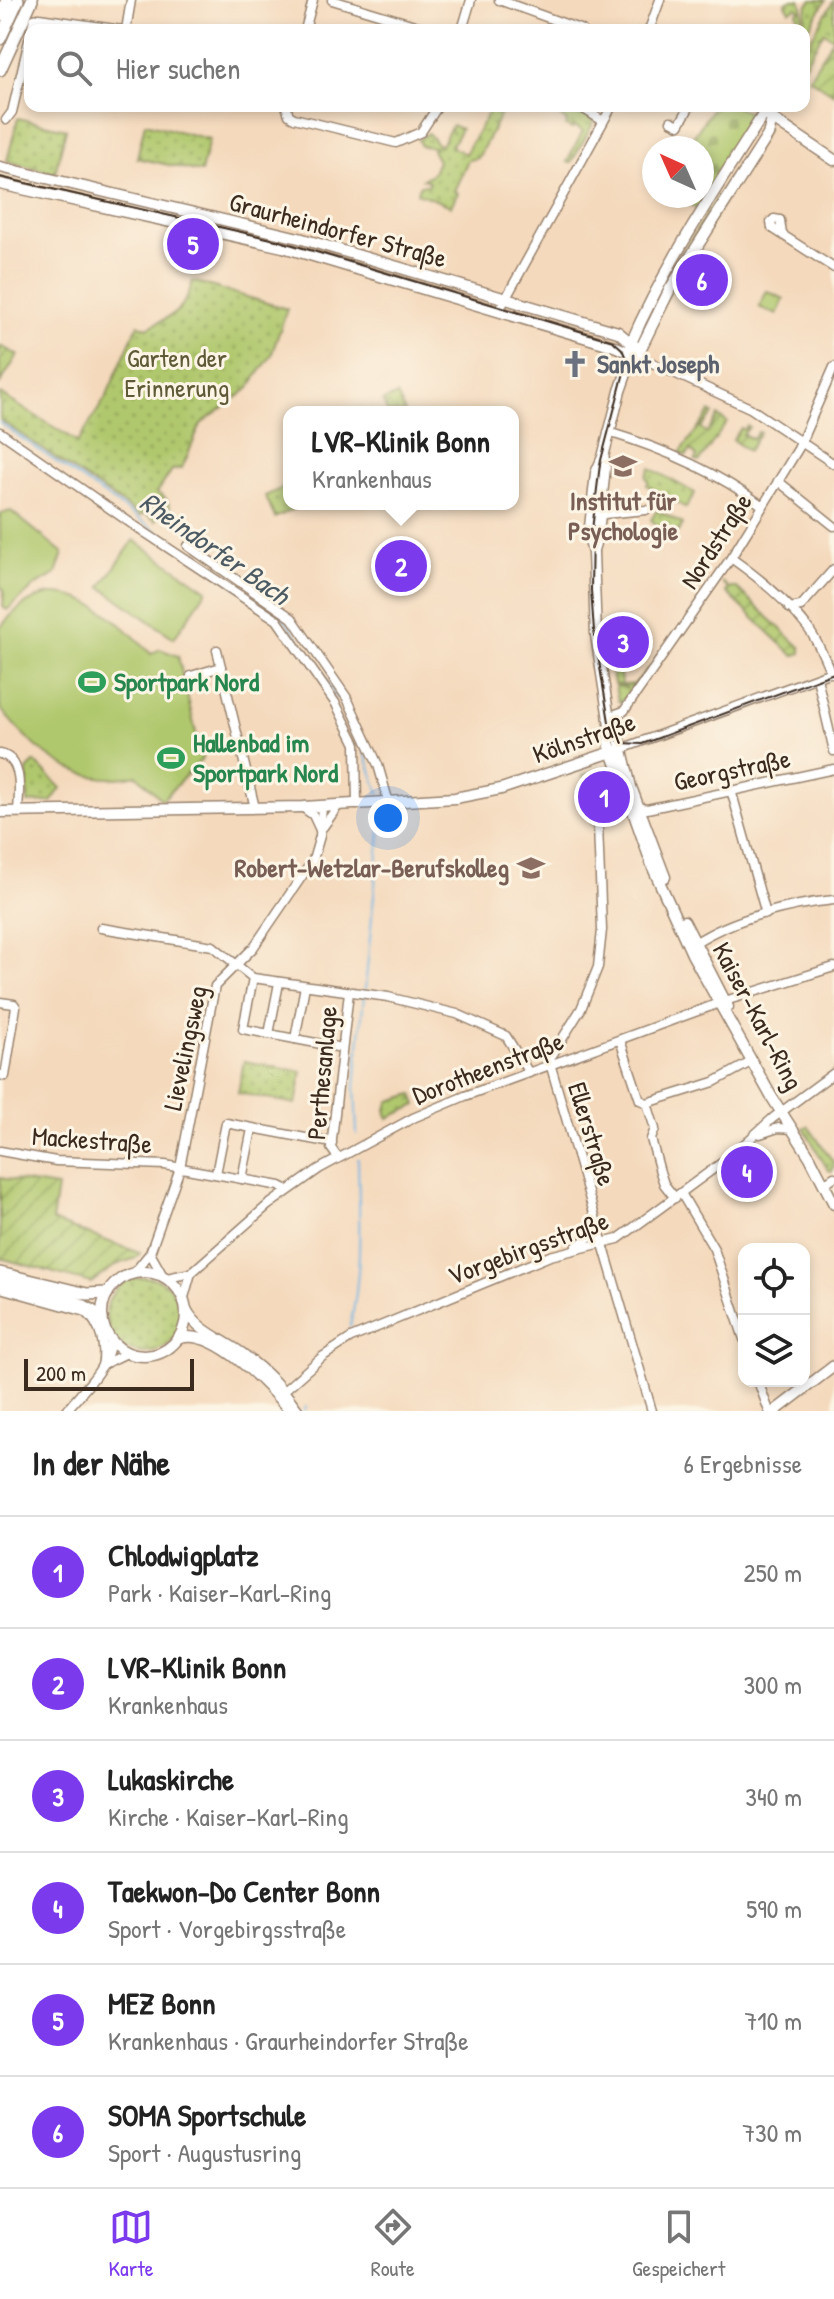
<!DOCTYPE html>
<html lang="de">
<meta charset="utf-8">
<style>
body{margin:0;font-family:"Patrick Hand",sans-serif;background:#f6f6f6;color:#222}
.controls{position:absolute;right:24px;bottom:24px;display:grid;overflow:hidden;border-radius:16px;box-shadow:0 4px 12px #0003}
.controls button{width:72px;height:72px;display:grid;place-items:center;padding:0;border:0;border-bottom:2px solid #e0e0e0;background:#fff;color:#222;font:40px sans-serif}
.compass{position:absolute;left:642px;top:136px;width:72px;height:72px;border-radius:50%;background:#fff;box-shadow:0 4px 12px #0003;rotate:315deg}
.scale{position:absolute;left:24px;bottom:20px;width:170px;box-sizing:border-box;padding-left:8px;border:4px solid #3b2a1e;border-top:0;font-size:22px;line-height:28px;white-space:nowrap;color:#3b2a1e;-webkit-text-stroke:6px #fcf5e5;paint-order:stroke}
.you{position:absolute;left:388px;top:818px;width:28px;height:28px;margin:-20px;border:6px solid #fff;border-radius:50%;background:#1a73e8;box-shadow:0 0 0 12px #1a73e833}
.badge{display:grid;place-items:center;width:52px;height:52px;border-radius:50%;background:#7c3aed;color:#fff;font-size:26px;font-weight:700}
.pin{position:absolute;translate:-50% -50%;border:4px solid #fff;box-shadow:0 2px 8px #0006}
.popup{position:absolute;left:283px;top:406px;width:236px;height:104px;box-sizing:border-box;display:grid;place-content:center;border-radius:16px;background:#fff;filter:drop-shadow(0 2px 6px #0005);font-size:26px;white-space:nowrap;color:#767676}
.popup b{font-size:30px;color:#222}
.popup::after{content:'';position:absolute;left:50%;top:100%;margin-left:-16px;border:16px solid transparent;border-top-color:#fff}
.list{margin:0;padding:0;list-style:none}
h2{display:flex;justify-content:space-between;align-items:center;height:104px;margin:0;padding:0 32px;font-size:34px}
h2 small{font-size:26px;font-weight:400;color:#767676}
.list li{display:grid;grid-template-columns:52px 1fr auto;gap:24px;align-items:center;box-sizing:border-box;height:112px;padding:0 32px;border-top:2px solid #e0e0e0}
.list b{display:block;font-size:30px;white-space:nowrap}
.list p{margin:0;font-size:26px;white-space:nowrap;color:#767676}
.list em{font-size:26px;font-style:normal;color:#767676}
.icon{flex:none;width:44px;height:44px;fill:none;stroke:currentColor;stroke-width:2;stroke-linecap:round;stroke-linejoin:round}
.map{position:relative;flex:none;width:834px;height:1411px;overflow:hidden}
.search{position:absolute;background:#fff;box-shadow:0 4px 12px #0003;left:24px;right:24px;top:24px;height:88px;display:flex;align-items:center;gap:20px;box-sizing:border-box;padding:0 28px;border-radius:16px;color:#767676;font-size:30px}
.sheet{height:776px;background:#fff}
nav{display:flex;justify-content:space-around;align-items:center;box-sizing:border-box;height:112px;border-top:2px solid #e0e0e0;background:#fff;font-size:22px;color:#767676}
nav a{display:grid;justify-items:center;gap:4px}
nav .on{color:#7c3aed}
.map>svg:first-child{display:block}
.grass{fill:url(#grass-dots);stroke:#767946;stroke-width:2}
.cemetery{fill:url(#cemetery-stones);stroke:#767946;stroke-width:2}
.garden{fill:url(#garden-furrows);stroke:#767946;stroke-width:2}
.pitch{fill:#b0c86d;stroke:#767946;stroke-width:2}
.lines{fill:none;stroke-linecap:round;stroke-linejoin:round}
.stream{stroke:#6cb3e3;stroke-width:2}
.minor-casing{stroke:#98826d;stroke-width:11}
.major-casing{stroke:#98826d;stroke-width:13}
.highway-casing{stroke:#98826d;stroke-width:14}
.minor{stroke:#fff;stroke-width:8}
.major{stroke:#fff;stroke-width:10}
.highway{stroke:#fff;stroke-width:11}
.tram{stroke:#3b2a1e;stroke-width:2}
.labels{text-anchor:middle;stroke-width:6;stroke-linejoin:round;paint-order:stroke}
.street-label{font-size:26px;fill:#3b2a1e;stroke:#fcf5e5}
.park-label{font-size:26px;fill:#5e5936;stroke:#fcf5e5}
.worship-label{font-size:26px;font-weight:bold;fill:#5b616d;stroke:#fcf5e5;text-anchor:start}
.education-label{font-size:26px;font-weight:bold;fill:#785e54;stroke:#fcf5e5}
.leisure-label{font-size:26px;font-weight:bold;fill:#27864d;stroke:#fcf5e5;text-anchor:start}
.water-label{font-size:28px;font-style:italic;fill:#4c5a63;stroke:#fcf5e5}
</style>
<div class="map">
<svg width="834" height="1411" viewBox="0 0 834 1411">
<defs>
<pattern id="grass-dots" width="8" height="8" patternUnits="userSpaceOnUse" patternTransform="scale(2)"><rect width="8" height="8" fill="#b0c86d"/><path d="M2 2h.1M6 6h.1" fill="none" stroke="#90a359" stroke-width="1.8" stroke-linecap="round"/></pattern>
<pattern id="cemetery-stones" width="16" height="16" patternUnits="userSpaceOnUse" patternTransform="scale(2)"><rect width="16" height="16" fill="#b0c86d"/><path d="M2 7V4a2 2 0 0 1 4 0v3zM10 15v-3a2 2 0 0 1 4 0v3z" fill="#90a359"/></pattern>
<pattern id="garden-furrows" width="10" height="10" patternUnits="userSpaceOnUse" patternTransform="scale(2)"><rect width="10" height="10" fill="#b0c86d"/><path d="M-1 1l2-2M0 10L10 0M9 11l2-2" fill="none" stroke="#90a359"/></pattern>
</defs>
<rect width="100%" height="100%" fill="#fcf5e5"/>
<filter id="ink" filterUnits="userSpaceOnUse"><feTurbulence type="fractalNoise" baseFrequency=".0125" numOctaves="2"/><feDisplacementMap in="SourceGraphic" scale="16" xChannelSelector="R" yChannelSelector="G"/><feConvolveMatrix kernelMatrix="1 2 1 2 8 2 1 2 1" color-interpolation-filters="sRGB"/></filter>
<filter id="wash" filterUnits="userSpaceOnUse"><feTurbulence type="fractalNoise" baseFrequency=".006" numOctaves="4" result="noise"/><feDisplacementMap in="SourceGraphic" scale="32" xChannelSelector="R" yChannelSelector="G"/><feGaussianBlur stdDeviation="1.8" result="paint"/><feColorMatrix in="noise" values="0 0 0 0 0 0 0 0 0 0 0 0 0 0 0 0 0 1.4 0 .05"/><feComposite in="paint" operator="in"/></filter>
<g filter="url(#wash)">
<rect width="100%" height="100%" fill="#f4d9bc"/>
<g class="grass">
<path d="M 790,0 L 800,0 C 805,10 803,20 799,30 L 787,30 L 783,25 L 790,20 L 794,25 L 799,22 L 797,12 L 800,10 L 797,7 L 790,11 L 785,3 Z"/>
<path d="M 812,0 L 826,0 L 809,28 L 804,26 L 807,6 Z"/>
<path d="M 834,0 L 834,38 L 824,32 L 804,65 L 804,50 Z"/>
<path d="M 547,106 L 574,106 L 593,119 L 594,122 L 571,163 L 567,162 L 583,131 L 574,126 L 572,129 L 566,126 L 567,122 L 556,113 L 554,115 Z"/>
<path d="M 490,110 L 500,115 L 478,158 L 468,160 L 454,191 L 458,193 L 451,206 L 417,193 L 420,185 L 429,185 L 429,181 L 423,179 L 433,173 L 438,161 L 432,150 L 434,147 L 421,146 L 418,140 L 428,133 L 440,147 L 452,125 L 461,129 L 451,146 L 465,154 Z"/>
<path d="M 18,118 L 66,129 L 55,173 L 7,161 Z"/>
<path d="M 145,123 L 209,139 L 201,172 L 137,158 Z"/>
<path d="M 762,126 L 767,128 L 643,338 L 637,335 L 667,277 Z"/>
<path d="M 193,281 L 287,309 L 271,356 L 247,390 L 201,424 L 182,468 L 172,470 L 157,493 L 166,499 L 170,507 L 160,511 L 156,521 L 144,513 L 140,516 L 0,420 L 0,394 L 78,442 L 106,397 L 138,324 L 147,328 C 175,314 183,313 193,281 Z"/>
<path d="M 397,395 L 405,412 L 387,412 L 383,401 Z"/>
<path d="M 650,468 L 695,493 L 686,508 L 647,485 L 649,481 L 646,477 Z"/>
<path d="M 289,485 L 289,504 L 299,504 L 301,506 L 275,518 L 265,496 Z"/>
<path d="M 657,510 L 683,524 L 678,532 L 667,533 L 651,520 Z"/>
<path d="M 617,663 L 622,685 L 634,684 L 649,667 L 637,684 L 630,687 L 636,686 L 621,703 L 618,701 L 615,686 L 628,688 L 614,684 L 611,664 Z"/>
<path d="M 35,762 L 61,788 L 51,802 L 28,803 L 27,770 Z"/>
<path d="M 599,769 L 615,780 L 627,815 L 593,825 L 583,775 Z"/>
<path d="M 244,1061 L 302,1072 L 296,1104 L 238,1093 Z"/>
<path d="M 413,1094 L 417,1105 L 388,1118 L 386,1109 L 390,1101 Z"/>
<path d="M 808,1126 L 834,1163 L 832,1171 L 828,1170 L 804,1128 Z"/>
<circle cx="144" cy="1315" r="38"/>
</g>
<path class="cemetery" d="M 714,106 L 735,106 L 755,116 L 697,209 L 678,196 L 702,196 L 702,148 L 686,148 Z"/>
<g class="garden">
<path d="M 833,39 L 834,40 L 834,94 L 809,78 Z"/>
<path d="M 0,346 L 18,355 L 0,384 Z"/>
<path d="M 710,412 L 713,414 L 701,428 L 707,433 L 718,416 L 727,422 L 699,462 L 695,460 L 697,456 L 691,450 L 686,456 L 680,453 Z"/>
<path d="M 747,426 L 749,427 L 743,435 L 753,439 L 758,432 L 760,433 L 748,451 L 733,440 L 741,428 L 744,430 Z"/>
<path d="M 722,582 L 729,588 L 737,588 L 801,648 L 801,653 L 794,656 L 726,592 L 728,589 Z"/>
<path d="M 0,1178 L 57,1187 L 52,1221 L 140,1253 L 136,1258 L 116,1265 L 91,1283 L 0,1258 Z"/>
</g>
<g class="pitch">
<path d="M 767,291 L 784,299 L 777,315 L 759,307 Z"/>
<path d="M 11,511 L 63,553 L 56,574 L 36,585 L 7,610 L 3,607 L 4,591 L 0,585 L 0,514 Z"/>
<path d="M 134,540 L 207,590 L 174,638 L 101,587 Z"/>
<path d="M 50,594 C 90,592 125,626 151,654 L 160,649 L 178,656 L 202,759 L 162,800 L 137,775 C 80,790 34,751 0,708 L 0,628 C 14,610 28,599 50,594 Z"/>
</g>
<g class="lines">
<g class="stream">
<path d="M 0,423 L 285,620 L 320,668 L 336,698"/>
<path d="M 345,714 L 360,739 L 379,793"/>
<path d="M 365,990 L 382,811"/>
<path d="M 357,1134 L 355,1086 L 364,996"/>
<path d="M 350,1326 C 363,1272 359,1215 358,1159"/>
<path d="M 304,1411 L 306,1407"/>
</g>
</g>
</g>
<g filter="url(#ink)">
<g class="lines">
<g class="minor-casing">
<g id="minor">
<path d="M 332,0 L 431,30"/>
<path d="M 499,0 L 582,30"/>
<path d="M 31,30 L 34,19 L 39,18 L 122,30"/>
<path d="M 126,30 L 131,0"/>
<path d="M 305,30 L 313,0"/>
<path d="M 462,30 L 471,0"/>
<path d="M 649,30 L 660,0"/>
<path d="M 286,106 L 289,115 L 294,118 L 396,143 L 421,132 L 438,106"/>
<path d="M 579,106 L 603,121"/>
<path d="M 753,106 L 764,113"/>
<path d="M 6,120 L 12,112 L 30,36"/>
<path d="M 671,121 L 679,125 L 690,106"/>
<path d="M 782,234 L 780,220 L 774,219 L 771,222 L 772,228 L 834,268"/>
<path d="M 501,307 L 612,106"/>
<path d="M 633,354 L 750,408 L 834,464"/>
<path d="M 0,432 L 132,524 L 277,620 L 336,704 L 356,744 L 357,805"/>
<path d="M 608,432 C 665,449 715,471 763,506"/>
<path d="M 778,481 L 834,526"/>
<path d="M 599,518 L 604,514 L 646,510"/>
<path d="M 188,546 L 292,618 L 347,698 L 378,765 L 389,803"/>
<path d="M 731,558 C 758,577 787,601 807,627 C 818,641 824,657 831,673"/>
<path d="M 789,608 L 801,606 L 834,569"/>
<path d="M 217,650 L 255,808"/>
<path d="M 191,676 L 221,667"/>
<path d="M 817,678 L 834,751"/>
<path d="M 608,717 L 624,711 L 731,558 L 798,449 L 834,367"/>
<path d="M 621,749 L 834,671"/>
<path d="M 0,754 C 24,759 19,792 18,811"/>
<path d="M 731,790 L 766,914"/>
<path d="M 302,807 L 313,815 L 320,830"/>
<path d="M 638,807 L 647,809 L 834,769"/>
<path d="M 598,825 L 602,930 L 598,967 L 581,1009 L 549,1060 L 652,1411"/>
<path d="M 323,827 L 338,806"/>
<path d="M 101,928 L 213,946 L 253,978 L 388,997 L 457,1014 L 506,1036 L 529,1073"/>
<path d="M 695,943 C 731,919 791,904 834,900"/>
<path d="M 253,978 L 243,1029 L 342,1048"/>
<path d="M 0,1002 L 14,1004 L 16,1007 L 5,1076 L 0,1075"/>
<path d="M 269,1034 L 279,983"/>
<path d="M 295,1039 L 305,986"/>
<path d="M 620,1040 L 640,1100 L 647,1103 L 655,1129 L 651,1139 L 660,1172 L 664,1184 L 675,1198"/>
<path d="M 647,1103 L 714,1082 L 751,1062"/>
<path d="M 760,1134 L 778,1128 L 793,1129"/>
<path d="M 0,1151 L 56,1161 L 165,1165 L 280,1186 L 288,1190"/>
<path d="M 338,1158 L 331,1148 L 349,992"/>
<path d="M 216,1174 L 226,1123 L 332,1143"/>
<path d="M 242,1179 L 252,1129"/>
<path d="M 824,1184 L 834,1177"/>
<path d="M 681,1193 L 714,1249 L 744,1339"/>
<path d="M 576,1247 L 593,1234 L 597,1222"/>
<path d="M 150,1253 L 163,1276"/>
<path d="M 134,1273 L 150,1253 L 180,1168 L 215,986 L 253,948 L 313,860 L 320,836 L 322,806"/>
<path d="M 167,1278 L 191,1273 L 267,1206 L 319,1169 L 413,1118 L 465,1096 L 725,1001 L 834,967"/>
<path d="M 0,1288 L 86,1312 C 101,1325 106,1348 102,1366"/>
<path d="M 183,1301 L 191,1273"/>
<path d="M 106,1363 L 127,1353"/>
<path d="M 758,1381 L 769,1411"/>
<path d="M 279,1395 L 322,1357 L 351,1338 L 550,1256 L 618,1239 L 731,1156 L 773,1118 L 834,1073"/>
<path d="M 66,1411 C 83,1390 108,1368 111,1340"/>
</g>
</g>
<g class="major-casing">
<g id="major">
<path d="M 0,167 L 299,238 L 618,332 L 640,350"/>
<path d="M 0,184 L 283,247 L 614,346 L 633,354"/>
<path d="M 631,343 L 633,354 L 620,391 L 603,457 L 596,473 L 589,536 L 593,553 L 596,635 L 610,726 L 609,743 L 653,868 L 692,954 L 771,1096 L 810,1157 L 834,1204"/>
<path d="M 631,343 C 666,262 717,188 764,113 L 834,160"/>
<path d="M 640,350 L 670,289 L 768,135 L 772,119"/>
<path d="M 593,550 L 598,533 L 605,467 L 604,459"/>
<path d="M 610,726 L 619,738 L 631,787 L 665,877"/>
<path d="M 0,812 L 303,807 L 455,798 L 501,789 L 621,749"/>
<path d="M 684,921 L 728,1007"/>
<circle cx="144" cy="1314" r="42"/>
<path d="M 186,1309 C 197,1332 225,1340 245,1356 C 266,1372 283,1389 298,1411"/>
<path d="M 177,1339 C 213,1325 268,1385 290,1411"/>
<path d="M 775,1411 L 834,1366"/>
</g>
</g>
<g class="highway-casing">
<g id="highway">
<path d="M 0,15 L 7,0"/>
<path d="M 0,39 L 18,0"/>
<path d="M 0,70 L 32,0"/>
<path d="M 0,1273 L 87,1294 L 107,1293"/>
<path d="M 0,1281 C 30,1288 80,1296 102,1319"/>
</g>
</g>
<use href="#minor" class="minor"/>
<use href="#major" class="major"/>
<use href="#highway" class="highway"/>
<path class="tram" d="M 0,177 L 276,240 L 613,341 L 622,349 L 627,361 L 600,464 L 592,530 L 591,590 L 594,631 L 610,728 L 613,737 L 622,743 L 642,744 L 834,673"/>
</g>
</g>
<defs>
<g id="church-bare" transform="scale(2.16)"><path d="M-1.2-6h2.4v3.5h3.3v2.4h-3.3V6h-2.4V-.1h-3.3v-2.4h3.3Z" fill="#6b7280" stroke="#fcf5e5" stroke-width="2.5" paint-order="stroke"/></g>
<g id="university-bare" transform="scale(2.16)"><path d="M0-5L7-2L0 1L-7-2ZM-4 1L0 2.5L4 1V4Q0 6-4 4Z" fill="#8d6e63" stroke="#fcf5e5" stroke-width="2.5" paint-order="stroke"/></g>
<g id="stadium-bare" transform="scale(2.16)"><path d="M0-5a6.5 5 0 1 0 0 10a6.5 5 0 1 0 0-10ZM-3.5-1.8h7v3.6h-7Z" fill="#2e9e5b" stroke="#fcf5e5" stroke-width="2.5" paint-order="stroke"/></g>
<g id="school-bare" transform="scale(2.16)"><path d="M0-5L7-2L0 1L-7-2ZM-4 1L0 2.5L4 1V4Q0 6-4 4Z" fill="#8d6e63" stroke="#fcf5e5" stroke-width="2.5" paint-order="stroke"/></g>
</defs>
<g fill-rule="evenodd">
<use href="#church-bare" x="575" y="364"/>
<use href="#university-bare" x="623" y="466"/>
<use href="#stadium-bare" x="92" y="682"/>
<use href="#stadium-bare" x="171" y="758"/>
<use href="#school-bare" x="531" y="868"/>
</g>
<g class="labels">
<g class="street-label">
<text transform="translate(338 230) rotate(15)" y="9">Graurheindorfer Straße</text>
<text transform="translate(716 541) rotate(-57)" y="9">Nordstraße</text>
<text transform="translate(584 738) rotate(-19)" y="9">Kölnstraße</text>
<text transform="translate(732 770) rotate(-12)" y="9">Georgstraße</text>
<text transform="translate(758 1016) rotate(62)" y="9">Kaiser-Karl-Ring</text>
<text transform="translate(185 1048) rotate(-78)" y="9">Lievelingsweg</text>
<text transform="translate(488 1068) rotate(-21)" y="9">Dorotheenstraße</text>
<text transform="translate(322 1073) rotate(-85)" y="9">Perthesanlage</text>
<text transform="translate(592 1134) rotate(73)" y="9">Ellerstraße</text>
<text transform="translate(92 1140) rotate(4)" y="9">Mackestraße</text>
<text transform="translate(528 1248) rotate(-20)" y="9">Vorgebirgsstraße</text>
</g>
<g class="park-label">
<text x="177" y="367">Garten der<tspan x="177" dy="30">Erinnerung</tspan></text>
</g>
<g class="worship-label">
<text x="597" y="373">Sankt Joseph</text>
</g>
<g class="education-label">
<text x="623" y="510">Institut für<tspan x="623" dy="30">Psychologie</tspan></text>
<text x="509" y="877" text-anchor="end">Robert-Wetzlar-Berufskolleg</text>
</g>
<g class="leisure-label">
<text x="114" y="691">Sportpark Nord</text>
<text x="193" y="752">Hallenbad im<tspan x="193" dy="30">Sportpark Nord</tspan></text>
</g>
<g class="water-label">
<text transform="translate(215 548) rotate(35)" y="10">Rheindorfer Bach</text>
</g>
</g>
</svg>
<div class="controls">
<button><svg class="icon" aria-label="locate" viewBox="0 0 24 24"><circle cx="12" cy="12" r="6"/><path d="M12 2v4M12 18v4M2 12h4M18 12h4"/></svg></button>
<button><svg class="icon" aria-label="layers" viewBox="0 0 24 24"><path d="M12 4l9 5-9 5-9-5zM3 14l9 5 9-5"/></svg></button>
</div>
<svg class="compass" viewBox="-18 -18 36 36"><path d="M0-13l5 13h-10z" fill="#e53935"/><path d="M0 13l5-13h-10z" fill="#767676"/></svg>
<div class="scale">200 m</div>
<div class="you"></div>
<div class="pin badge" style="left:604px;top:797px">1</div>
<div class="pin badge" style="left:401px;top:566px">2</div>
<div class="popup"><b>LVR-Klinik Bonn</b>Krankenhaus</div>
<div class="pin badge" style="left:623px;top:642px">3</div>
<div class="pin badge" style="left:747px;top:1172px">4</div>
<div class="pin badge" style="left:193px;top:244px">5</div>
<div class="pin badge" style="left:702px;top:280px">6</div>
<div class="search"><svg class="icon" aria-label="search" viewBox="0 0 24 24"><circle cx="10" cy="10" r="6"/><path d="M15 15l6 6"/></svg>Hier suchen</div>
</div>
<section class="sheet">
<h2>In der Nähe<small>6 Ergebnisse</small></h2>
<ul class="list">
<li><span class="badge">1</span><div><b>Chlodwigplatz</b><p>Park · Kaiser-Karl-Ring</p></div><em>250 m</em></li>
<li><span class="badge">2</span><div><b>LVR-Klinik Bonn</b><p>Krankenhaus</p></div><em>300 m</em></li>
<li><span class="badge">3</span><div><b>Lukaskirche</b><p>Kirche · Kaiser-Karl-Ring</p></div><em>340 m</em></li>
<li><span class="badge">4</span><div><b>Taekwon-Do Center Bonn</b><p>Sport · Vorgebirgsstraße</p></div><em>590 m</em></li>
<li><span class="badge">5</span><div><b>MEZ Bonn</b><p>Krankenhaus · Graurheindorfer Straße</p></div><em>710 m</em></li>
<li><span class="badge">6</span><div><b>SOMA Sportschule</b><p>Sport · Augustusring</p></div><em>730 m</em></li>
</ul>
</section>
<nav>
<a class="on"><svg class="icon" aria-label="map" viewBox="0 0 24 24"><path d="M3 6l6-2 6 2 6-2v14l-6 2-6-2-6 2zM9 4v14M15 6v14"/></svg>Karte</a>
<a><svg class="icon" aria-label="directions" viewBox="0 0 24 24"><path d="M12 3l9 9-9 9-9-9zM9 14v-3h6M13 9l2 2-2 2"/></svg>Route</a>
<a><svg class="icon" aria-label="saved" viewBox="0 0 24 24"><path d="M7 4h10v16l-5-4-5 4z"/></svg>Gespeichert</a>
</nav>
